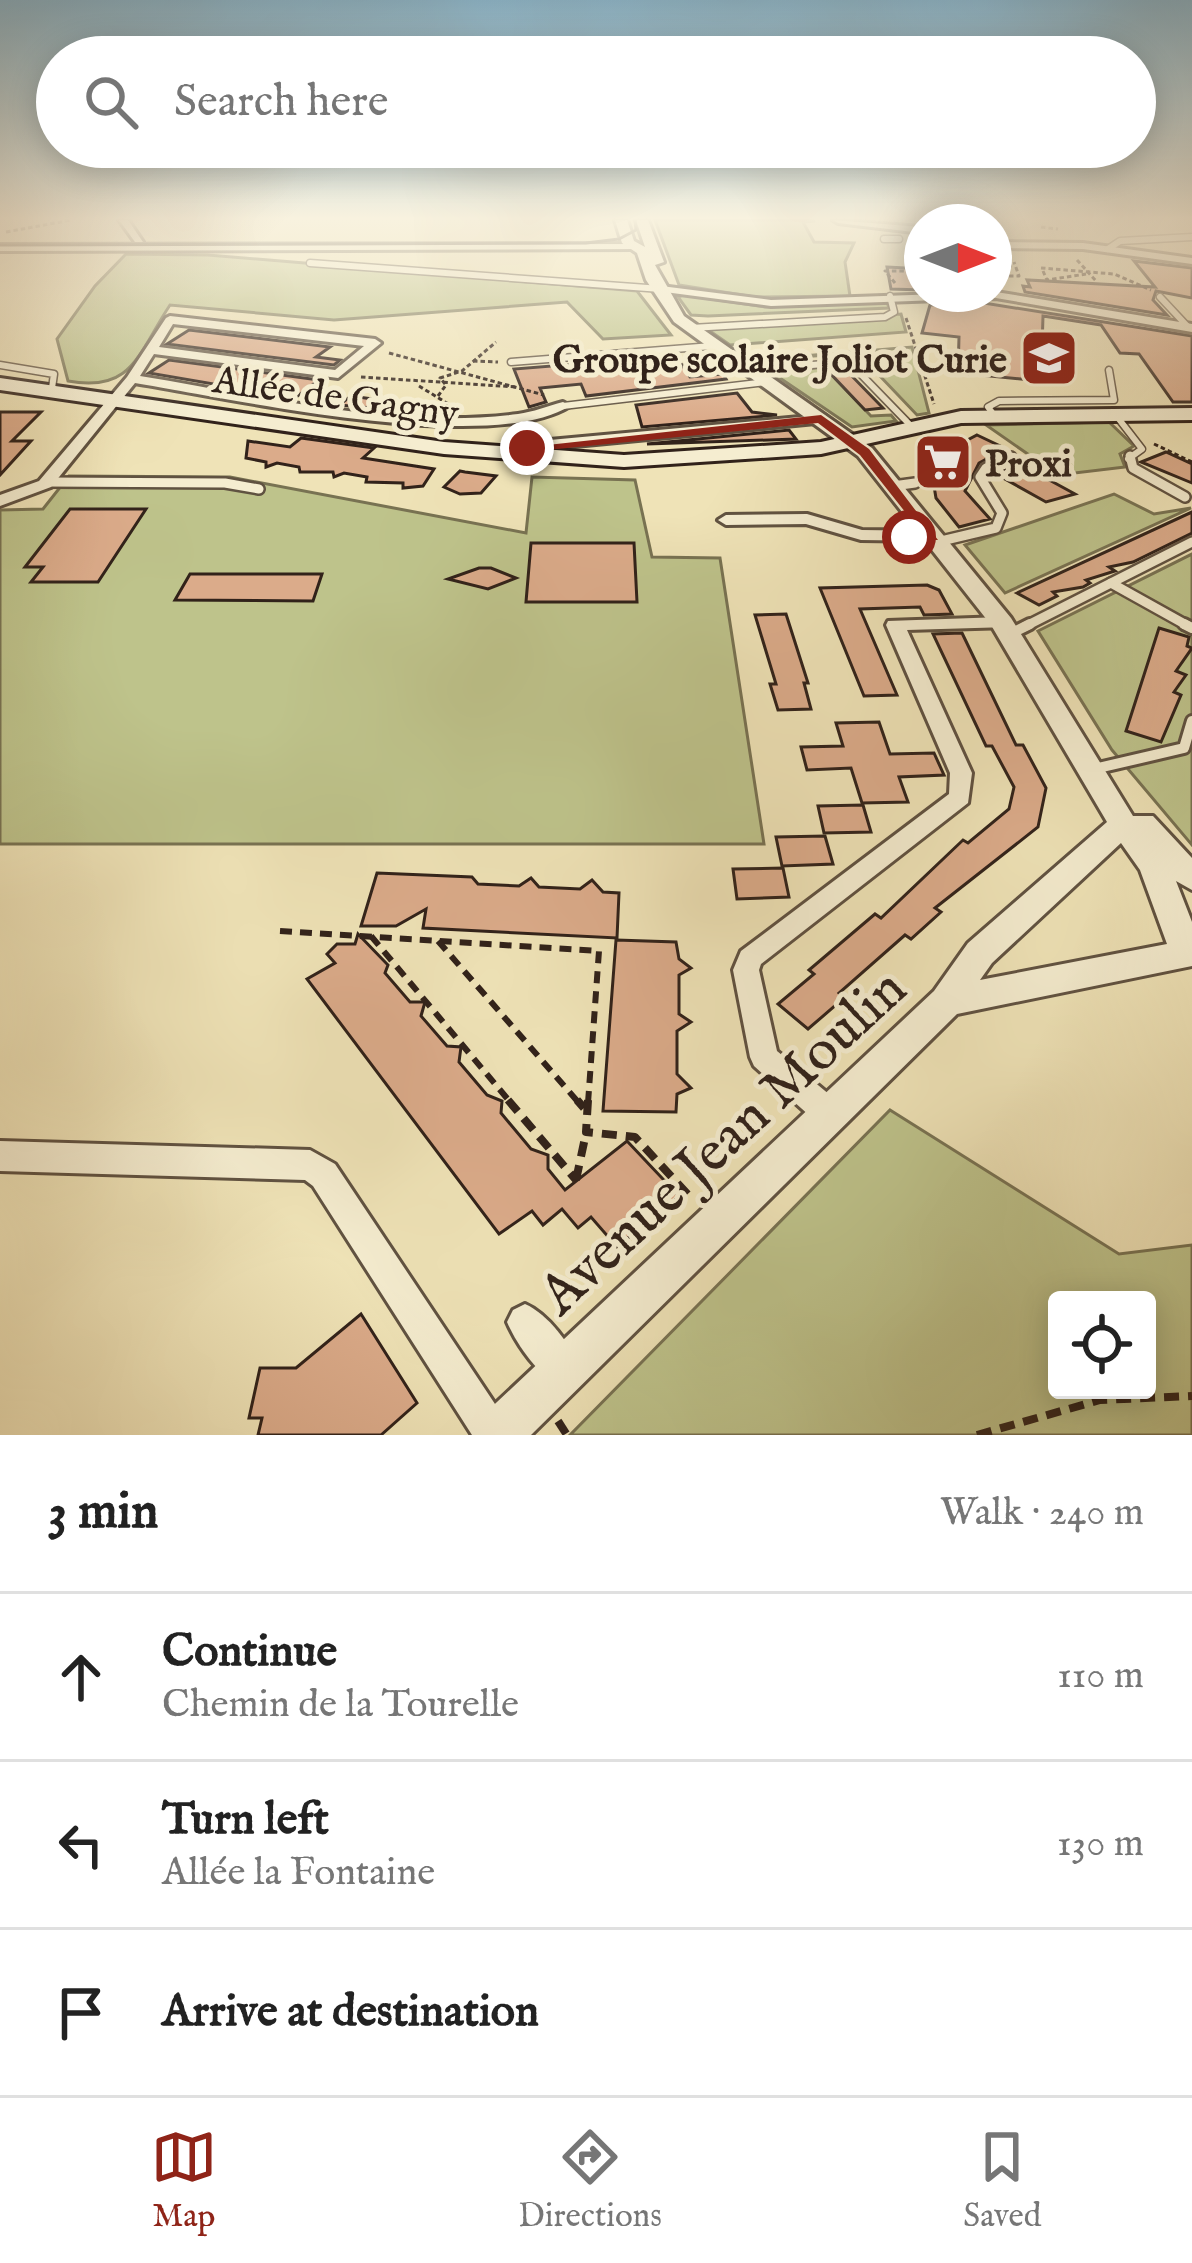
<!DOCTYPE html>
<meta charset="utf-8">
<style>
body{margin:0;font-family:"IM FELL English",serif;background:#f6f6f6;color:#222}
.controls{position:absolute;right:36px;bottom:36px;display:grid;overflow:hidden;border-radius:12px;box-shadow:0 6px 30px #0003}
.controls button{width:108px;height:108px;display:grid;place-items:center;padding:0;border:0;border-bottom:3px solid #e0e0e0;background:#fff;color:#222;font:60px sans-serif}
.compass{position:absolute;left:904px;top:204px;width:108px;height:108px;border-radius:50%;background:#fff;box-shadow:0 6px 30px #0003;rotate:90deg}
.stop{position:absolute;width:36px;height:36px;margin:-27px;border:9px solid #8f2418;border-radius:50%;background:#fff}
.stop.end{background:#8f2418;border-color:#fff;box-shadow:0 3px 12px #0008}
.list{margin:0;padding:0;list-style:none}
h2{display:flex;justify-content:space-between;align-items:center;height:156px;margin:0;padding:0 48px;font-size:51px}
h2 small{font-size:39px;font-weight:400;color:#767676}
.list li{display:grid;grid-template-columns:78px 1fr auto;gap:36px;align-items:center;box-sizing:border-box;height:168px;padding:0 48px;border-top:3px solid #e0e0e0}
.list b{display:block;font-size:45px;white-space:nowrap}
.list p{margin:0;font-size:39px;white-space:nowrap;color:#767676}
.list em{font-size:39px;font-style:normal;color:#767676}
.icon{flex:none;width:66px;height:66px;fill:none;stroke:currentColor;stroke-width:2;stroke-linecap:round;stroke-linejoin:round}
.map{position:relative;flex:none;width:1192px;height:1435px;overflow:hidden}
.search{position:absolute;background:#fff;box-shadow:0 6px 30px #0003;left:36px;right:36px;top:36px;height:132px;display:flex;align-items:center;gap:30px;box-sizing:border-box;padding:0 42px;border-radius:66px;color:#767676;font-size:45px}
.sheet{height:660px;background:#fff}
nav{display:flex;justify-content:space-around;align-items:center;box-sizing:border-box;height:168px;border-top:3px solid #e0e0e0;background:#fff;font-size:33px;color:#767676}
nav a{display:grid;justify-items:center;gap:6px}
nav .on{color:#8f2418}
.map>svg:first-child{display:block}
.green{fill:#bec38b;stroke:#787252;stroke-width:3;fill-rule:evenodd}
.building{fill:#dbab8a;stroke:#31221a;stroke-width:3}
.lines{fill:none;stroke-linecap:round;stroke-linejoin:round}
.service-far2-casing{stroke:#605241;stroke-width:9}
.service-far1-casing{stroke:#605241;stroke-width:14}
.service-casing{stroke:#605241;stroke-width:16}
.minor-casing{stroke:#605241;stroke-width:6}
.tertiary-casing{stroke:#605241;stroke-width:6}
.secondary-casing{stroke:#31221a;stroke-width:6}
.path-far2{stroke:#31221a;stroke-width:3;stroke-dasharray:4.5 3;stroke-linecap:butt}
.path-far1{stroke:#31221a;stroke-width:6;stroke-dasharray:12 8;stroke-linecap:butt}
.path{stroke:#31221a;stroke-width:8;stroke-dasharray:15 9;stroke-linecap:butt}
.service-far2{stroke:#f5edd0;stroke-width:6}
.service-far1{stroke:#f5edd0;stroke-width:9}
.service{stroke:#f5edd0;stroke-width:10}
.minor{fill:#f5edd0;fill-rule:evenodd}
.tertiary{fill:#f5edd0;fill-rule:evenodd}
.secondary{fill:#f5edd0;fill-rule:evenodd}
.tram{stroke:#31221a;stroke-width:3}
.route{fill:#8f2418}
.labels{text-anchor:middle;stroke-width:10;stroke-linejoin:round;paint-order:stroke}
.far-poi-label{font-size:39px;font-weight:bold;fill:#31221a;stroke:#f5edd0;text-anchor:end}
.far-street-label{font-size:39px;fill:#31221a;stroke:#f5edd0}
.near-street-label{font-size:57px;fill:#31221a;stroke:#f5edd0}
</style>
<div class="map">
<svg width="1192" height="1435" viewBox="0 0 1192 1435">
<rect width="100%" height="100%" fill="#efe3b7"/>
<filter id="stains"><feTurbulence type="fractalNoise" baseFrequency=".00167" numOctaves="4"/><feColorMatrix values="0 0 0 0 .2 0 0 0 0 .09 0 0 0 0 .02 0 0 0 .5 -.17"/></filter>
<radialGradient id="worn" r=".72"><stop offset=".6" stop-color="#630" stop-opacity="0"/><stop offset="1" stop-color="#630" stop-opacity=".3"/></radialGradient>
<g class="green">
<path d="M 655,220 L 805,220 L 815,221 L 803,222 L 814,242 L 854,243 L 845,262 L 850,296 L 755,297 L 679,285 Z"/>
<path d="M 126,254 L 208,255 L 637,291 L 671,335 L 603,339 L 567,302 L 334,320 L 170,305 C 138,353 133,393 68,381 L 57,339 L 95,286 Z"/>
<path d="M 683,295 L 765,307 L 887,302 L 889,308 L 708,316 L 691,315 L 678,297 Z"/>
<path d="M 901,314 L 906,332 L 730,345 L 707,329 Z"/>
<path d="M 912,347 L 929,413 L 917,415 L 858,353 L 753,360 Z"/>
<path d="M 824,367 L 871,416 L 891,415 L 896,421 L 852,427 L 771,372 Z"/>
<path d="M 1109,422 L 1134,446 L 1120,454 L 1125,467 L 1058,475 L 986,425 Z"/>
<path d="M 69,476 L 230,477 L 526,533 L 532,477 L 635,480 L 652,557 L 720,558 L 764,844 L 0,844 L 0,510 L 43,509 Z"/>
<path d="M 1114,494 L 1154,514 L 1191,508 L 1005,593 L 965,545 Z"/>
<path d="M 1192,554 L 1192,845 L 1112,750 L 1038,631 Z"/>
<path d="M 890,1110 L 1119,1254 L 1192,1245 L 1192,1435 L 570,1435 ZM 1147,1300 L 1147,1390 L 1057,1390 L 1057,1300 Z"/>
</g>
<g class="building">
<path d="M 1134,261 L 1192,268 L 1192,298 L 1156,291 L 1153,300 L 1167,315 L 1025,292 L 1023,286 L 1030,287 L 1027,280 L 1155,287 Z"/>
<path d="M 887,267 L 922,269 L 922,290 L 891,289 Z"/>
<path d="M 984,303 L 1192,336 L 1192,402 L 1173,402 L 1139,354 L 1120,353 L 1101,325 L 1043,316 L 1041,381 L 958,373 L 959,337 L 922,333 L 930,305 Z"/>
<path d="M 189,330 L 330,347 L 316,357 L 340,360 L 334,365 L 167,344 Z"/>
<path d="M 676,356 L 690,377 L 723,374 L 726,379 L 586,396 L 581,384 L 540,388 L 546,402 L 529,407 L 514,369 Z"/>
<path d="M 169,360 L 319,380 L 295,398 L 149,373 Z"/>
<path d="M 846,370 L 883,408 L 865,410 L 828,371 Z"/>
<path d="M 737,393 L 752,412 L 777,415 L 642,427 L 636,405 Z"/>
<path d="M 351,396 L 423,406 L 415,412 L 339,405 Z"/>
<path d="M 0,412 L 41,412 L 12,441 L 31,441 L 0,475 Z"/>
<path d="M 789,430 L 796,439 L 647,444 Z"/>
<path d="M 977,435 L 1000,446 L 993,449 L 999,452 L 979,463 L 965,491 L 990,519 L 959,527 L 936,498 L 932,474 L 943,453 Z"/>
<path d="M 301,438 L 374,448 L 363,458 L 434,469 L 423,486 L 403,488 L 403,483 L 366,482 L 367,477 L 344,473 L 334,477 L 333,472 L 300,472 L 299,467 L 277,463 L 266,467 L 266,462 L 246,458 L 248,441 L 290,447 Z"/>
<path d="M 1166,452 L 1192,464 L 1192,483 L 1141,462 Z"/>
<path d="M 1018,463 L 1075,494 L 1046,502 L 996,474 Z"/>
<path d="M 460,471 L 465,472 L 496,476 L 481,493 L 460,494 L 444,487 Z"/>
<path d="M 70,509 L 146,509 L 98,582 L 31,582 L 43,567 L 25,567 Z"/>
<path d="M 1192,512 L 1192,533 L 1133,562 L 1109,567 L 1115,571 L 1086,580 L 1090,583 L 1083,587 L 1053,592 L 1057,596 L 1039,605 L 1017,593 Z"/>
<path d="M 531,543 L 634,543 L 637,602 L 526,602 Z"/>
<path d="M 479,568 L 491,568 L 516,578 L 488,589 L 448,579 Z"/>
<path d="M 190,574 L 322,574 L 313,601 L 175,600 Z"/>
<path d="M 927,585 L 939,590 L 952,614 L 924,615 L 920,607 L 860,609 L 897,695 L 864,696 L 820,588 Z"/>
<path d="M 786,614 L 808,683 L 804,683 L 811,709 L 778,710 L 770,684 L 776,684 L 755,615 Z"/>
<path d="M 1159,628 L 1189,637 L 1187,646 L 1192,648 L 1176,671 L 1186,675 L 1174,692 L 1181,695 L 1161,742 L 1126,731 Z"/>
<path d="M 962,633 L 1016,745 L 1023,745 L 1046,788 L 1038,827 L 935,908 L 941,912 L 911,939 L 905,935 L 839,993 L 844,998 L 808,1029 L 778,1004 L 814,974 L 809,970 L 875,914 L 881,918 L 963,840 L 968,843 L 1009,809 L 1014,787 L 992,746 L 986,746 L 933,634 Z"/>
<path d="M 879,722 L 890,754 L 934,753 L 944,775 L 899,777 L 908,802 L 862,803 L 851,768 L 807,770 L 801,747 L 843,746 L 836,723 Z"/>
<path d="M 863,805 L 871,832 L 824,833 L 818,806 Z"/>
<path d="M 825,836 L 833,864 L 782,866 L 776,837 Z"/>
<path d="M 783,868 L 789,897 L 737,899 L 733,869 Z"/>
<path d="M 377,873 L 472,877 L 478,884 L 519,886 L 531,878 L 539,887 L 580,889 L 592,880 L 603,892 L 619,893 L 617,938 L 423,928 L 426,909 L 396,926 L 361,926 Z"/>
<path d="M 358,934 L 388,965 L 385,973 L 410,1002 L 425,1002 L 421,1016 L 447,1046 L 461,1047 L 459,1062 L 487,1095 L 502,1101 L 501,1113 L 531,1149 L 548,1155 L 548,1169 L 565,1190 L 627,1141 L 679,1196 L 617,1247 L 591,1217 L 578,1228 L 562,1209 L 543,1225 L 532,1211 L 499,1234 L 307,979 L 335,963 L 327,954 L 337,944 L 355,944 Z"/>
<path d="M 616,940 L 676,942 L 679,959 L 691,968 L 679,975 L 679,1014 L 691,1022 L 677,1031 L 677,1074 L 691,1088 L 677,1094 L 676,1112 L 603,1111 Z"/>
<path d="M 361,1314 L 417,1403 L 381,1435 L 258,1435 L 262,1418 L 249,1418 L 260,1368 L 296,1368 Z"/>
</g>
<g class="lines">
<g class="service-far2-casing">
<g id="service-far2">
<path d="M 884,239 L 899,239"/>
<path d="M 1108,249 L 1120,241 L 1192,237"/>
<path d="M 310,263 L 661,289"/>
<path d="M 1160,297 L 1188,327"/>
<path d="M 691,328 L 885,317 L 894,312 L 890,296"/>
<path d="M 511,362 L 712,346"/>
<path d="M 0,365 L 54,374 L 52,388"/>
<path d="M 749,370 L 849,362 L 912,427"/>
<path d="M 563,406 L 766,382"/>
<path d="M 1115,414 L 1142,449 L 1128,459"/>
<path d="M 994,415 L 988,407 L 999,401 L 1114,400 L 1109,370"/>
<path d="M 1005,459 L 1011,457"/>
</g>
</g>
<g class="service-far1-casing">
<g id="service-far1">
<path d="M 1130,456 L 1133,468 L 1185,497"/>
<path d="M 46,482 L 225,483 L 259,489"/>
<path d="M 893,486 L 915,483"/>
<path d="M 937,542 L 996,528 L 1002,513 L 980,477 L 986,468 L 1011,457"/>
<path d="M 1111,583 L 1190,627"/>
<path d="M 1024,627 L 1192,542"/>
</g>
</g>
<g class="service-casing">
<g id="service">
<path d="M 1184,624 L 1192,628"/>
<path d="M 1010,634 L 1030,624"/>
<path d="M 1094,769 L 1184,748 L 1192,721"/>
</g>
</g>
<g class="minor-casing">
<g id="minor">
<path d="M 119,220 L 128,220 L 143,242 L 135,242 Z"/>
<path d="M 833,220 L 922,227 L 922,233 L 838,223 Z"/>
<path d="M 994,242 L 1083,243 L 1192,258 L 1192,264 L 1083,249 L 994,248 Z"/>
<path d="M 639,244 L 635,249 L 0,251 L 0,245 Z"/>
<path d="M 661,286 L 771,300 L 996,292 L 1192,324 L 1192,332 L 996,298 L 771,306 L 657,291 L 655,289 Z"/>
<path d="M 170,316 L 375,339 L 381,343 L 338,378 L 154,354 L 140,376 C 263,396 394,430 518,414 C 533,412 548,406 563,402 L 570,406 C 489,456 233,399 135,383 L 51,487 L 0,506 L 0,495 L 39,481 L 127,377 L 166,318 ZM 173,324 L 364,346 L 335,370 L 159,347 Z"/>
<path d="M 821,415 L 826,416 L 826,422 L 533,450 L 527,459 L 522,460 L 515,456 L 523,443 L 528,442 Z"/>
<path d="M 807,514 L 862,530 L 933,531 L 941,536 L 933,541 L 861,540 L 806,524 L 726,525 L 718,520 L 726,515 Z"/>
<path d="M 1002,617 L 1011,623 L 1009,627 L 907,630 L 972,773 L 968,803 L 761,964 L 759,970 L 777,1051 L 842,1105 L 846,1115 L 842,1125 L 831,1129 L 820,1125 L 754,1066 L 750,1057 L 733,970 L 741,951 L 949,794 L 950,773 L 886,625 L 888,621 Z"/>
<path d="M 0,1141 L 310,1150 L 335,1164 L 507,1422 L 513,1435 L 472,1435 L 313,1186 L 305,1180 L 0,1171 Z"/>
<path d="M 525,1304 C 548,1314 571,1345 580,1368 L 575,1381 L 562,1386 C 539,1377 517,1345 507,1322 L 513,1310 Z"/>
</g>
</g>
<g class="tertiary-casing">
<path id="tertiary" d="M 615,220 L 627,220 L 634,241 L 645,247 L 636,220 L 648,220 L 664,262 L 655,265 L 684,316 L 872,448 L 1011,618 L 1133,816 L 1153,816 L 1192,858 L 1192,890 L 1176,881 L 1192,922 L 1192,966 L 957,1014 L 531,1435 L 473,1435 L 480,1418 L 934,991 L 968,943 L 1107,822 L 991,625 L 858,456 L 674,322 L 646,280 L 637,253 L 622,243 ZM 1121,843 L 1140,870 L 1167,944 L 980,980 L 992,963 Z"/>
</g>
<g class="secondary-casing">
<path id="secondary" d="M 0,378 L 444,442 L 624,455 L 821,442 L 961,411 L 1192,408 L 1192,420 L 961,423 L 821,454 L 624,467 L 444,454 L 0,390 Z"/>
</g>
<g class="path-far2">
<path d="M 1041,227 L 1058,229"/>
<path d="M 6,232 L 71,220"/>
<path d="M 1077,260 L 1097,282"/>
<path d="M 994,265 L 1012,266"/>
<path d="M 1041,268 L 1114,274 L 1151,290"/>
<path d="M 1043,271 L 1047,280 L 1086,274"/>
<path d="M 994,276 L 1019,276 L 1014,262"/>
<path d="M 895,283 L 885,271 L 922,271"/>
<path d="M 906,318 L 934,404"/>
<path d="M 389,353 L 544,395"/>
<path d="M 473,361 L 498,362"/>
<path d="M 684,363 L 722,372"/>
<path d="M 361,377 L 517,387"/>
<path d="M 419,386 L 450,405"/>
<path d="M 438,396 L 446,385 L 440,378 L 462,371 L 496,342"/>
<path d="M 1154,444 L 1192,462"/>
</g>
<g class="path-far1">
<path d="M 280,931 L 599,951 L 588,1103"/>
<path d="M 371,936 L 511,1103"/>
<path d="M 438,941 L 579,1103"/>
</g>
<g class="path">
<path d="M 508,1100 L 576,1180"/>
<path d="M 577,1100 L 584,1108"/>
<path d="M 588,1100 L 586,1132 L 635,1137 L 693,1200"/>
<path d="M 576,1180 L 586,1133"/>
<path d="M 558,1421 L 567,1435"/>
<path d="M 977,1435 L 1100,1400 L 1192,1396"/>
</g>
<use href="#service-far2" class="service-far2"/>
<use href="#service-far1" class="service-far1"/>
<use href="#service" class="service"/>
<use href="#minor" class="minor"/>
<use href="#tertiary" class="tertiary"/>
<use href="#secondary" class="secondary"/>
<path class="tram" d="M 0,245 L 586,243 L 619,239 L 636,230 L 635,220"/>
</g>
<linearGradient id="sky" x2="0" y2="1"><stop stop-color="#89b8d1"/><stop offset="0.52" stop-color="#f8f2df"/><stop offset="1" stop-color="#f8f2df" stop-opacity="0"/></linearGradient>
<rect width="1192" height="420" fill="url(#sky)"/>
<path class="route" d="M 821,415 L 869,449 L 938,540 L 904,540 L 904,533 L 921,532 L 860,455 L 818,423 L 527,452 L 520,448 Z"/>
<defs>
<g id="school-square" transform="scale(3)"><rect x="-9" y="-9" width="18" height="18" rx="4" fill="#8f2418" stroke="#f5edd0"/><path d="M0-5L7-2L0 1L-7-2ZM-4 1L0 2.5L4 1V4Q0 6-4 4Z" fill="#fff"/></g>
<g id="supermarket-square" transform="scale(3)"><rect x="-9" y="-9" width="18" height="18" rx="4" fill="#8f2418" stroke="#f5edd0"/><path d="M-6-5.5h2.5l.6 2H6L4.5 2H-2.5L-4.4-4H-6ZM-1.5 3.2a1.3 1.3 0 1 0 .1 0ZM3 3.2a1.3 1.3 0 1 0 .1 0Z" fill="#fff"/></g>
</defs>
<g fill-rule="evenodd">
<use href="#school-square" x="1049" y="358"/>
<use href="#supermarket-square" x="943" y="462"/>
</g>
<g class="labels">
<g class="far-poi-label">
<text x="1007" y="372">Groupe scolaire Joliot Curie</text>
<text x="985" y="476" text-anchor="start">Proxi</text>
</g>
<g class="far-street-label">
<text transform="translate(336 395) rotate(8)" y="14">Allée de Gagny</text>
</g>
<g class="near-street-label">
<text transform="translate(721 1140) rotate(-43)" y="20">Avenue Jean Moulin</text>
</g>
</g>
<rect width="100%" height="100%" filter="url(#stains)"/>
<rect width="100%" height="100%" fill="url(#worn)"/>
</svg>
<div class="controls">
<button><svg class="icon" aria-label="locate" viewBox="0 0 24 24"><circle cx="12" cy="12" r="6"/><path d="M12 2v4M12 18v4M2 12h4M18 12h4"/></svg></button>
</div>
<svg class="compass" viewBox="-18 -18 36 36"><path d="M0-13l5 13h-10z" fill="#e53935"/><path d="M0 13l5-13h-10z" fill="#767676"/></svg>
<div class="stop" style="left:909px;top:537px"></div>
<div class="stop end" style="left:527px;top:448px"></div>
<div class="search"><svg class="icon" aria-label="search" viewBox="0 0 24 24"><circle cx="10" cy="10" r="6"/><path d="M15 15l6 6"/></svg>Search here</div>
</div>
<section class="sheet">
<h2>3 min<small>Walk · 240 m</small></h2>
<ul class="list">
<li><svg class="icon" aria-label="ahead" viewBox="0 0 24 24"><path d="M12 20V5M6 11l6-6 6 6"/></svg><div><b>Continue</b><p>Chemin de la Tourelle</p></div><em>110 m</em></li>
<li><svg class="icon" aria-label="left" viewBox="0 0 24 24"><path d="M17 20v-9H6M10 6l-5 5 5 5"/></svg><div><b>Turn left</b><p>Allée la Fontaine</p></div><em>130 m</em></li>
<li><svg class="icon" aria-label="arrive" viewBox="0 0 24 24"><path d="M6 21V4h12l-3 4 3 4H6"/></svg><div><b>Arrive at destination</b></div></li>
</ul>
</section>
<nav>
<a class="on"><svg class="icon" aria-label="map" viewBox="0 0 24 24"><path d="M3 6l6-2 6 2 6-2v14l-6 2-6-2-6 2zM9 4v14M15 6v14"/></svg>Map</a>
<a><svg class="icon" aria-label="directions" viewBox="0 0 24 24"><path d="M12 3l9 9-9 9-9-9zM9 14v-3h6M13 9l2 2-2 2"/></svg>Directions</a>
<a><svg class="icon" aria-label="saved" viewBox="0 0 24 24"><path d="M7 4h10v16l-5-4-5 4z"/></svg>Saved</a>
</nav>
